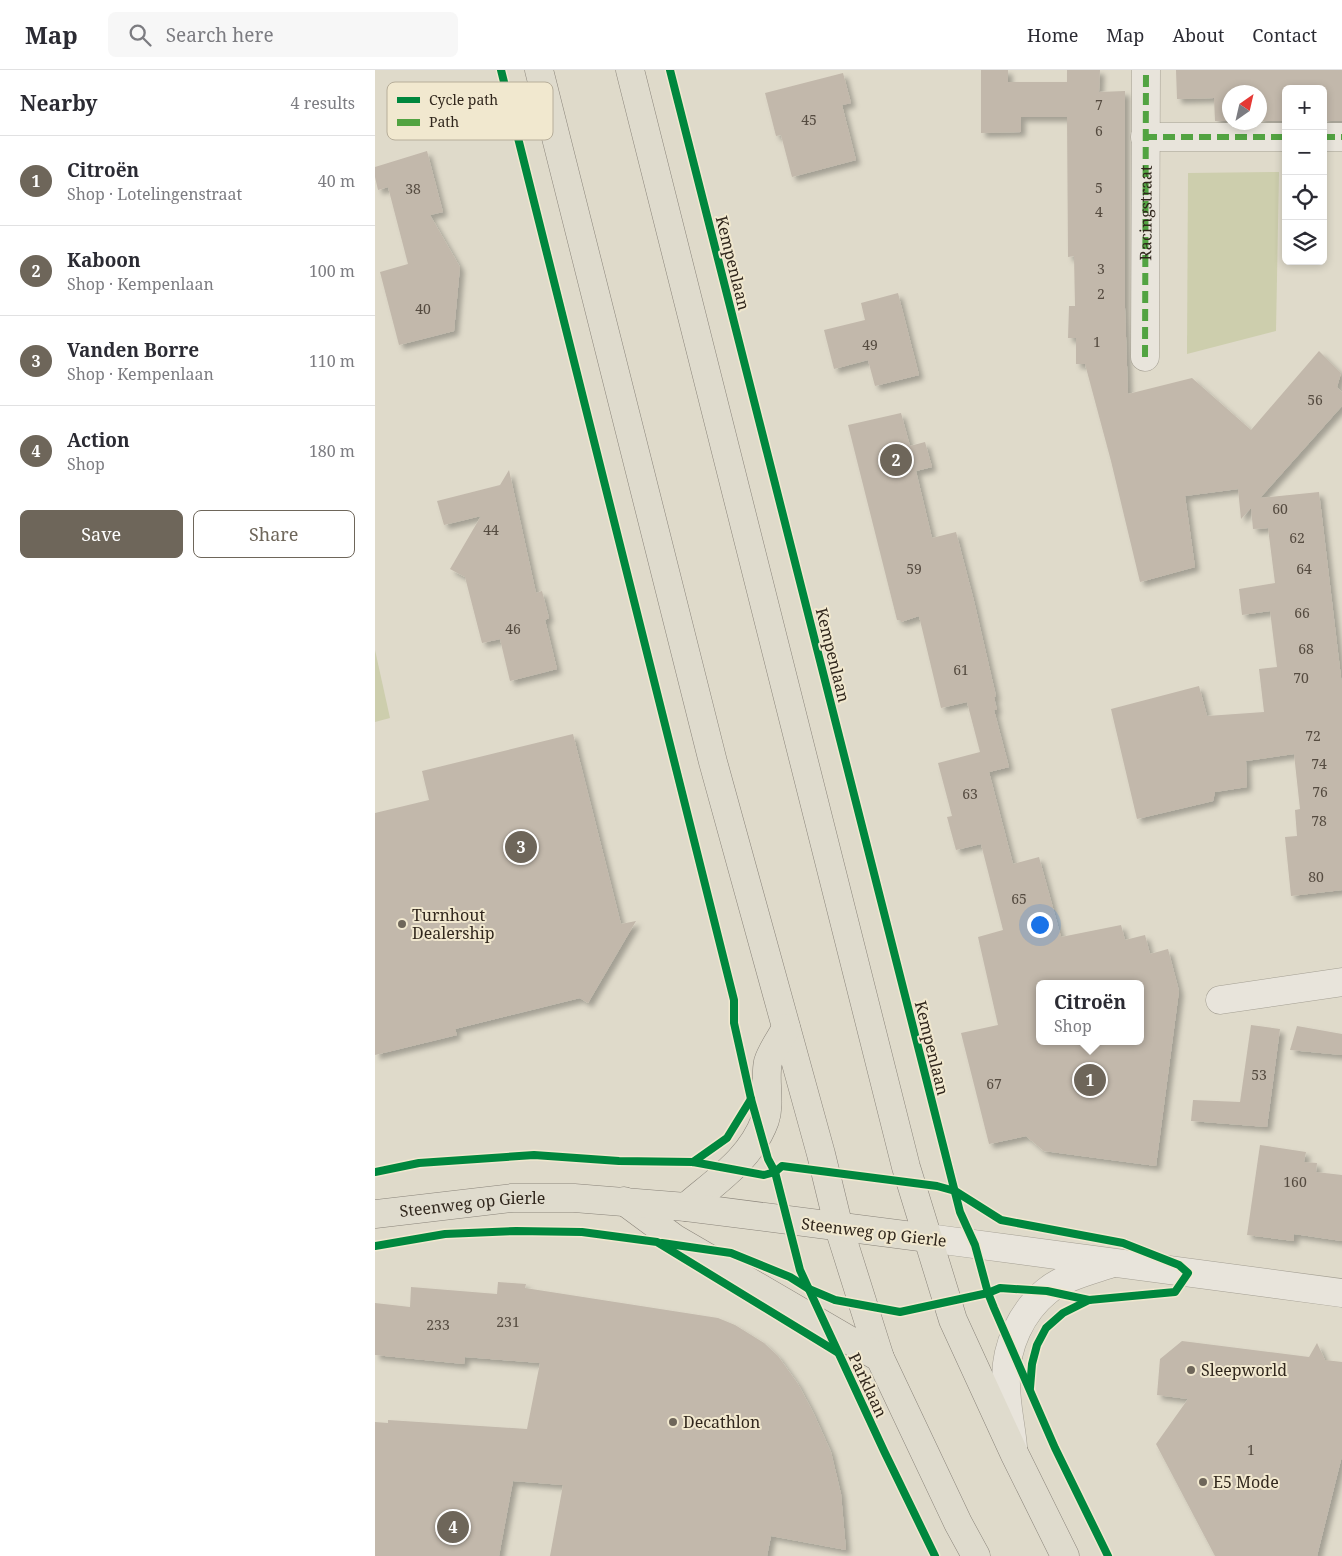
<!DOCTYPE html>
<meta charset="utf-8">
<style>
body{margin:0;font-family:"Noto Serif",serif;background:#f7f7f7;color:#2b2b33}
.controls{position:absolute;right:15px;top:15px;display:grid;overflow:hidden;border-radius:8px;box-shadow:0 2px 8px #0003}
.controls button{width:45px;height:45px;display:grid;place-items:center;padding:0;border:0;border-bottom:1px solid #e1e1e2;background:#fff;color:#2b2b33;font:25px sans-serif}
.compass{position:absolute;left:847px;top:15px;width:45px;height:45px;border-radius:50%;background:#fff;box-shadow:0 2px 8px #0003;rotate:34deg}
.you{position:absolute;left:664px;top:854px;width:18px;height:18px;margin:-12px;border:4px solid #fff;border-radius:50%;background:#1a73e8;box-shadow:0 0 0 8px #1a73e833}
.badge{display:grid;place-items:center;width:32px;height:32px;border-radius:50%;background:#6e665a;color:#fff;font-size:16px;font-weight:700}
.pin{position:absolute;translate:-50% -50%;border:2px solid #fff;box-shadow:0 1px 5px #0006}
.popup{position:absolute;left:661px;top:910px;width:108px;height:65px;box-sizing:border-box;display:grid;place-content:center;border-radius:8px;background:#fff;filter:drop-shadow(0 1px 4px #0005);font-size:16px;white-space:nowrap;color:#7c7c81}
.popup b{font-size:19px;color:#2b2b33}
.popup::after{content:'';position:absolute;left:50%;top:100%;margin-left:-10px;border:10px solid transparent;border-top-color:#fff}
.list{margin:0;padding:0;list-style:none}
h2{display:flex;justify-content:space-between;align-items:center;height:65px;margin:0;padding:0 20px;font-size:21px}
h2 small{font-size:16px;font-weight:400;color:#7c7c81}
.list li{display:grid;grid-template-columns:32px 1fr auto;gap:15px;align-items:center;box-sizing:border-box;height:90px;padding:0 20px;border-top:1px solid #e1e1e2}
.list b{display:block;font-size:19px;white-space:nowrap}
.list p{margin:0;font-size:16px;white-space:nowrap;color:#7c7c81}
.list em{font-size:16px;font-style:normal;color:#7c7c81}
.actions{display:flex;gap:10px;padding:15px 20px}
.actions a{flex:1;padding:11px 0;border:1px solid #6e665a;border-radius:8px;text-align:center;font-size:18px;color:#6e665a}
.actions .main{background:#6e665a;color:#fff}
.icon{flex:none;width:28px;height:28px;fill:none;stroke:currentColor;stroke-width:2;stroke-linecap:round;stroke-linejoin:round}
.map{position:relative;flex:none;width:967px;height:1486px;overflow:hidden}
header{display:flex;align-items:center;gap:30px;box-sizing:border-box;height:70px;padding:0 25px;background:#fff;border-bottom:1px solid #e1e1e2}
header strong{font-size:24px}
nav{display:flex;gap:28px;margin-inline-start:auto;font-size:18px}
.search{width:350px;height:45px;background:#f7f7f7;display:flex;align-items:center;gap:12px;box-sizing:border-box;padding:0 18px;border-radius:8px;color:#7c7c81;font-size:19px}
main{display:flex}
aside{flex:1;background:#fff}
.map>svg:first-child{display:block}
.green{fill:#cdcead}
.building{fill:#c2b8ab;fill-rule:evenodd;filter:url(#shadow)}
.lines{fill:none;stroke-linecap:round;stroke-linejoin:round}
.minor-casing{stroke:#a49f93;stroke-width:29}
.major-casing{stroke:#8a847a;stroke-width:29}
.minor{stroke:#e8e4db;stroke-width:28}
.major{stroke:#dfdbcd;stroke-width:28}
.quiet{stroke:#52a341;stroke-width:6;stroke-dasharray:12 6;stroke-linecap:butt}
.cycleway-casing{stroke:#f1e8cf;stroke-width:11}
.cycleway{stroke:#00873e;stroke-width:8}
.poi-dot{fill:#6e665a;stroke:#f1e8cf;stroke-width:2}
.labels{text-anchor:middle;stroke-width:4;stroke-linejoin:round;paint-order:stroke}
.number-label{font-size:14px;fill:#554b40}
.street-label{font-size:16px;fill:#31271d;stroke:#f1e8cf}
.poi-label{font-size:16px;fill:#31271d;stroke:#f1e8cf;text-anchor:start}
.key{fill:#f1e8cf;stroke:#b7ae9a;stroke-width:1}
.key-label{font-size:14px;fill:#31271d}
</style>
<header>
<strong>Map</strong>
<div class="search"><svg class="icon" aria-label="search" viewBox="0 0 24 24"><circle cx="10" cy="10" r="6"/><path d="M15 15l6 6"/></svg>Search here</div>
<nav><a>Home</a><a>Map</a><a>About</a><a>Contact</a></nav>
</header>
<main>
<aside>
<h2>Nearby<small>4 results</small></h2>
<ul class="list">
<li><span class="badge">1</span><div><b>Citroën</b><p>Shop · Lotelingenstraat</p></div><em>40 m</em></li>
<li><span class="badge">2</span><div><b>Kaboon</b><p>Shop · Kempenlaan</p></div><em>100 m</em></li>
<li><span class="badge">3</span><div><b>Vanden Borre</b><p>Shop · Kempenlaan</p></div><em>110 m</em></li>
<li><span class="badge">4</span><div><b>Action</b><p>Shop</p></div><em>180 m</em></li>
</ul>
<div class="actions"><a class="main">Save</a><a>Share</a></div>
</aside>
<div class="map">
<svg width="967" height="1486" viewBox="0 0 967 1486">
<defs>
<filter id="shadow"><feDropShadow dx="4.5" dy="4.5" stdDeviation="2.5" flood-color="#0004"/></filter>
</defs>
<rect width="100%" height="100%" fill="#dfdaca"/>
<g class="green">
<path d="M 904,102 L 901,261 L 812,284 L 813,103 Z"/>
<path d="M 0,580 L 15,648 L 0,652 Z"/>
</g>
<g class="building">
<path d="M 606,0 L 633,0 L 633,12 L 692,12 L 692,0 L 725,0 L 724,22 L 750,21 L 750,238 L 753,324 L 817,308 L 876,360 L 944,281 L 966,303 L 962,317 L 967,322 L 967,336 L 885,428 L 944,422 L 967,616 L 967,820 L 916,826 L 910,767 L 922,766 L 920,740 L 925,739 L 919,684 L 871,691 L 872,717 L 840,722 L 838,731 L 762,749 L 736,639 L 824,616 L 832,646 L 889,642 L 884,599 L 902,597 L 895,541 L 867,545 L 864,519 L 900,513 L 893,458 L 878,459 L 876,438 L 866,449 L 863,419 L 810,426 L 820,497 L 765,512 L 736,391 L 710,294 L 701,294 L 701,268 L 693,268 L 694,236 L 700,236 L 699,186 L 693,187 L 692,47 L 646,47 L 646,62 L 606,63 Z"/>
<path d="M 801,0 L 967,0 L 967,51 L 948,51 L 948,19 L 911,19 L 911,51 L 884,51 L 884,22 L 854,22 L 854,51 L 840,51 L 839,28 L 802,29 Z"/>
<path d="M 468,3 L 476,33 L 467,35 L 481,90 L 417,107 L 406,65 L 401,66 L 390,23 Z"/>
<path d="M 52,81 L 68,142 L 55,145 L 85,197 L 79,261 L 24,275 L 5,202 L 33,194 L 13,117 L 3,120 L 0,107 L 0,97 Z"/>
<path d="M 523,223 L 544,305 L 500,316 L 493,290 L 459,299 L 449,260 L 490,250 L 486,233 Z"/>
<path d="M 526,343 L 535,376 L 550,372 L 557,397 L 541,401 L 557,468 L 581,462 L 599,531 L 621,626 L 619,627 L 622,640 L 619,640 L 634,697 L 614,702 L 638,794 L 664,787 L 686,867 L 746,855 L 750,870 L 770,865 L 775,884 L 793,879 L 804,921 L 781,1096 L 669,1081 L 651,1066 L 614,1074 L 586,963 L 623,955 L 603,867 L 628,860 L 606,774 L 581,780 L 572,747 L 577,746 L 563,693 L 605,682 L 592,632 L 566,638 L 544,546 L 526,552 L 526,550 L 522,550 L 473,355 ZM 665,914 L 765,914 L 765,971 L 665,971 Z"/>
<path d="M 134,400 L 161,523 L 167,521 L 174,548 L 170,550 L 182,599 L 135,611 L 125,569 L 107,573 L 90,507 L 75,499 L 106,446 L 69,455 L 62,431 L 125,415 Z"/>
<path d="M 198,664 L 246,854 L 261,851 L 213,933 L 205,928 L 80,959 L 82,965 L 0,985 L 0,743 L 54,730 L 47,701 Z"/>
<path d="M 876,955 L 905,959 L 892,1057 L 816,1051 L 818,1030 L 865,1032 Z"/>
<path d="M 922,956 L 967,964 L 967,985 L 915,980 Z"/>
<path d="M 885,1075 L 931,1082 L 929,1092 L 942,1093 L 941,1102 L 967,1105 L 967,1171 L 919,1164 L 919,1171 L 872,1165 Z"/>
<path d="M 123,1212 L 151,1214 L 150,1218 L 343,1248 L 360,1255 L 389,1273 L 403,1286 L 423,1314 L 438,1342 L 456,1382 L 466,1424 L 471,1480 L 396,1466 L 392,1486 L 175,1486 L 188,1415 L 138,1411 L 124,1486 L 0,1486 L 0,1352 L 13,1353 L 13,1350 L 152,1359 L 165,1293 L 90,1287 L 89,1294 L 0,1285 L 0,1233 L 35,1237 L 36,1217 L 122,1224 Z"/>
<path d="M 807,1271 L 934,1287 L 942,1273 L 950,1290 L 967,1292 L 967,1386 L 942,1486 L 840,1486 L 781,1374 L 813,1329 L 782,1325 L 785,1289 Z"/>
</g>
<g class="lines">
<g class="minor-casing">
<g id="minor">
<path d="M 770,67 L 911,67"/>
<path d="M 948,67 L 967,67"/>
<path id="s1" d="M 770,287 L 771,0"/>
<path d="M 845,930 L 967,912"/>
<path d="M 553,1168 L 967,1223"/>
<path d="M 638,1377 C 636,1354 630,1331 631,1308 C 631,1276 646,1242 672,1221 C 689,1207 714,1201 735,1194"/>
</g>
</g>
<g class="major-casing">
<g id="major">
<path d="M 164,0 L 338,692 L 446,1084 L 464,1158 L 505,1288 L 583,1453 L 601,1486"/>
<path d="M 255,0 L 531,1097 L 578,1250 L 639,1383 L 690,1486"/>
<path d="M 249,1131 L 299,1168 L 505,1288"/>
<path d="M 311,1137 C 341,1111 376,1089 390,1050 C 396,1032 389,1010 393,992 C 396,981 406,968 411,958"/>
<path id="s2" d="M 0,1144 L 137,1128 L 199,1128 L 311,1137 L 553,1168"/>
</g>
</g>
<use href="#minor" class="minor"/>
<use href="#major" class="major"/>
<g class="quiet">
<path d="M 770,67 L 911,67"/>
<path d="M 948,67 L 967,67"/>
<path d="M 770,287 L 771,0"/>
</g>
<g class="cycleway-casing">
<g id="cycleway">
<path d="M 126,0 L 359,930 L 359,953 L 376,1029 L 393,1089 L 400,1102 L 425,1200 L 509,1381 L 560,1486"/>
<path d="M 295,0 L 585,1142 L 600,1175 L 613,1223 L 619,1238 L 680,1378 L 733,1486"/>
<path d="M 318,1092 L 352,1068 L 376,1029"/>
<path d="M 0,1102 L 44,1093 L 159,1085 L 244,1091 L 318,1092 L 389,1105 L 400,1102 L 407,1096 L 562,1116 L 580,1121 L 626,1150 L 748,1173 L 804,1195 L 813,1203 L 800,1222 L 714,1230 L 688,1243 L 671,1258 L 662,1275 L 657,1294 L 655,1318"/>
<path d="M 287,1173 L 356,1183 L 415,1207 L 434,1219 L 460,1230 L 525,1242 L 613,1223 L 625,1218 L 672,1221 L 714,1230"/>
<path d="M 0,1176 L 70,1164 L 141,1161 L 207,1162 L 282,1172 L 462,1282"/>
</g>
</g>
<use href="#cycleway" class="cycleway"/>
</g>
<g class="poi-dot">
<circle cx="27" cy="854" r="5"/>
<circle cx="816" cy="1300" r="5"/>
<circle cx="298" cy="1352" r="5"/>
<circle cx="828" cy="1412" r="5"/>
</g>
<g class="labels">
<g class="number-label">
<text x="724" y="40">7</text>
<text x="434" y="55">45</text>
<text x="724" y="66">6</text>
<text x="724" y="123">5</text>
<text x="38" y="124">38</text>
<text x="724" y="147">4</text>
<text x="726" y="204">3</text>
<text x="726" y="229">2</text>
<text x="48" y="244">40</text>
<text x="722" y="277">1</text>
<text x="495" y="280">49</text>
<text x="940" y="335">56</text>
<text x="905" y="444">60</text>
<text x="116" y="465">44</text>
<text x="922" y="473">62</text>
<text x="539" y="504">59</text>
<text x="929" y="504">64</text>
<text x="927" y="548">66</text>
<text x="138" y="564">46</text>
<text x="931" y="584">68</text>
<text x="586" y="605">61</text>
<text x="926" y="613">70</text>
<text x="938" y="671">72</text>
<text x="944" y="699">74</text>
<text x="945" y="727">76</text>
<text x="595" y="729">63</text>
<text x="944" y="756">78</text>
<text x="941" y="812">80</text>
<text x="644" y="834">65</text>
<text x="884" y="1010">53</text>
<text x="619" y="1019">67</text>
<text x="920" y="1117">160</text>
<text x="133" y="1257">231</text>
<text x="63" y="1260">233</text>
<text x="876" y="1385">1</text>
</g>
<g class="street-label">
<text dy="6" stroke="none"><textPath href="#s1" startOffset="144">Racingstraat</textPath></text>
<text transform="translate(358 193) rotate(76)" y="6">Kempenlaan</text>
<text transform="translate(458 585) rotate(76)" y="6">Kempenlaan</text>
<text transform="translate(557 978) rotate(76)" y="6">Kempenlaan</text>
<text dy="6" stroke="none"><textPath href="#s2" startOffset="98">Steenweg op Gierle</textPath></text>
<text transform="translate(499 1162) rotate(7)" y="6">Steenweg op Gierle</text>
<text transform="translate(493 1315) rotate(65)" y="6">Parklaan</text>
</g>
<g class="poi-label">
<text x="37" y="851">Turnhout<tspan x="37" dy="18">Dealership</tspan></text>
<text x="826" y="1306">Sleepworld</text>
<text x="308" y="1358">Decathlon</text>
<text x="838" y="1418">E5 Mode</text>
</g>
</g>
<rect x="12" y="12" width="166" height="58" rx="8" class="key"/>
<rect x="22" y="27" width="23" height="6" fill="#00873e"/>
<rect x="22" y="49" width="23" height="7" fill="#52a341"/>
<g class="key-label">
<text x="54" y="35">Cycle path</text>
<text x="54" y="57">Path</text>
</g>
</svg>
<div class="controls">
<button>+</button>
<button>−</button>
<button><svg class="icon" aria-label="locate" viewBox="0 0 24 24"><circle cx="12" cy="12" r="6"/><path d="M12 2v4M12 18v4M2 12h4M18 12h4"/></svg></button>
<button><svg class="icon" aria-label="layers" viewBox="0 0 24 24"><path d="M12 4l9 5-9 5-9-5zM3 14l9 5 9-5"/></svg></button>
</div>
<svg class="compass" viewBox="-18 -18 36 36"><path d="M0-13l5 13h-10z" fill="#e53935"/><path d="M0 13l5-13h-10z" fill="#7c7c81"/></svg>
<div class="you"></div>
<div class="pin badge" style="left:715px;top:1010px">1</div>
<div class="popup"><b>Citroën</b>Shop</div>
<div class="pin badge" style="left:521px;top:390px">2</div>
<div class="pin badge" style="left:146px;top:777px">3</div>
<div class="pin badge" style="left:78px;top:1457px">4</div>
</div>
</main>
